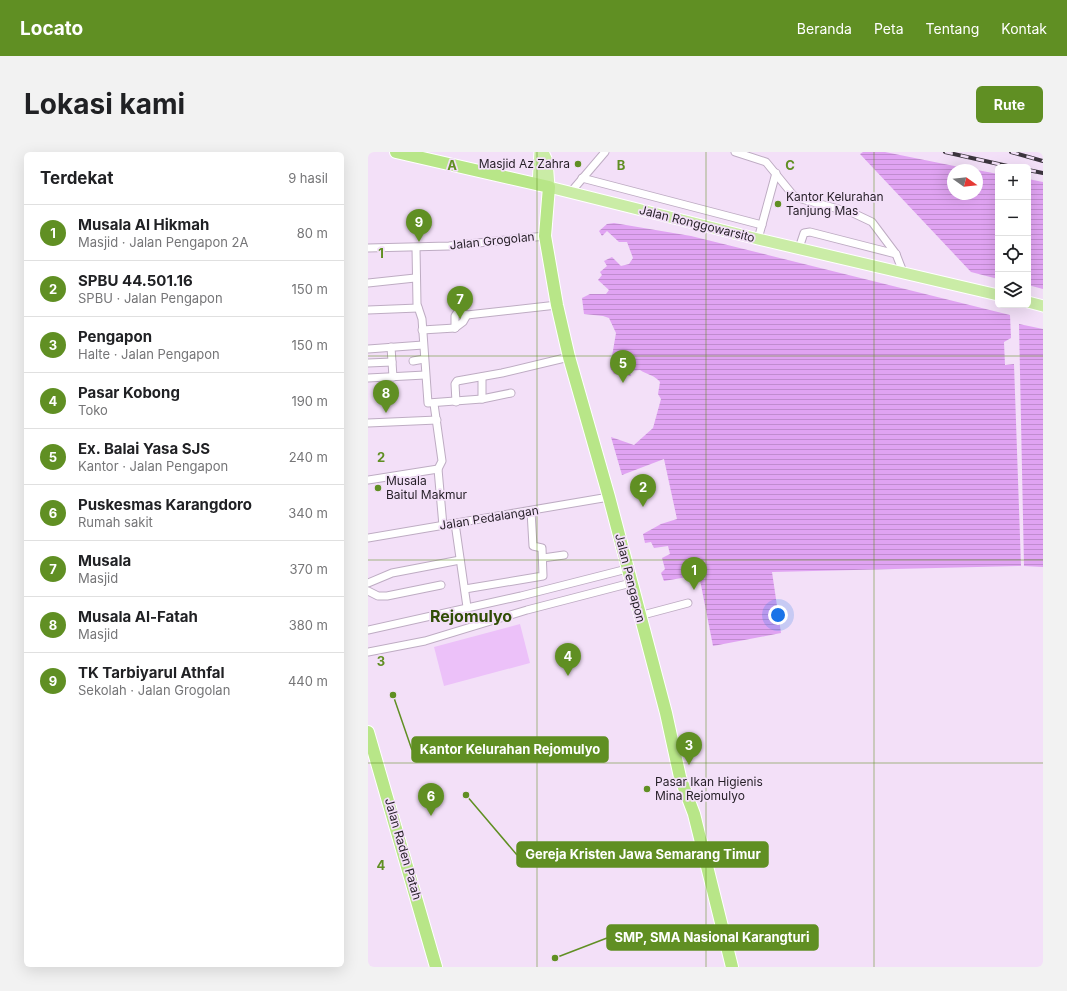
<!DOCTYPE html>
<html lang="id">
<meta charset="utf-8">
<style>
body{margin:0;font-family:Inter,sans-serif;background:#f2f2f2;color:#202124}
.controls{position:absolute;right:12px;top:12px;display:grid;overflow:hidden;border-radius:6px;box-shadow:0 4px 16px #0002}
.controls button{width:36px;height:36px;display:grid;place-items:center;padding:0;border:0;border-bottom:1px solid #e0e0e0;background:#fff;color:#202124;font:20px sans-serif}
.compass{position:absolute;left:579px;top:12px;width:36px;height:36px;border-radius:50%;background:#fff;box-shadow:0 4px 16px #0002;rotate:105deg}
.you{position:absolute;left:410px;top:463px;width:14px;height:14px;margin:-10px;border:3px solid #fff;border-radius:50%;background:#1a73e8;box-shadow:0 0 0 6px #1a73e833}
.badge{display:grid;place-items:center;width:26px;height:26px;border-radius:50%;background:#608f23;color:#fff;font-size:13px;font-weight:700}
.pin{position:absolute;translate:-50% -33px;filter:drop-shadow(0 1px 2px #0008)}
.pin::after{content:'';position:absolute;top:21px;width:14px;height:12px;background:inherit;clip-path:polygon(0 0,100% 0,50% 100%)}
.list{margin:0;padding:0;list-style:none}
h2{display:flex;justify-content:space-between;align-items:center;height:52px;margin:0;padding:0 16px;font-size:17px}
h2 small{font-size:13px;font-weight:400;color:#757577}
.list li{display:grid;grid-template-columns:26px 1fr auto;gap:12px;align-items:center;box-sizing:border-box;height:56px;padding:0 16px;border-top:1px solid #e0e0e0}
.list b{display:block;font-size:15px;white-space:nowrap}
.list p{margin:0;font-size:13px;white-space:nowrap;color:#757577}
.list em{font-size:13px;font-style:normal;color:#757577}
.icon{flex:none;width:22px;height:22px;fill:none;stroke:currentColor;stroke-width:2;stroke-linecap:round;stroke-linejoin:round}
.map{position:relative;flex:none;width:675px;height:815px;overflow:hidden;border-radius:6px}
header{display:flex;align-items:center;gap:24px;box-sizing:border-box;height:56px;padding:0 20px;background:#608f23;color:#fff}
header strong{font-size:19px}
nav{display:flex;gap:22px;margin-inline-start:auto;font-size:14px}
.intro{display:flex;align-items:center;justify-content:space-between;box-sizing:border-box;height:96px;padding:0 24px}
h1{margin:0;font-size:28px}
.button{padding:10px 18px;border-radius:6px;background:#608f23;color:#fff;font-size:14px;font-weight:700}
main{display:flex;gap:24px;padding:0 24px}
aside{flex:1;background:#fff;border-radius:6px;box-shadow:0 4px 16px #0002}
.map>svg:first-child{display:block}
.park{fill:#ecc1f9}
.water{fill:url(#water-rules)}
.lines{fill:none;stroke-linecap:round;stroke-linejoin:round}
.minor-casing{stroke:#beacc3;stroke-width:9}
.primary-casing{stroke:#fff;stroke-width:13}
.trunk-casing{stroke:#fff;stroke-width:14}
.minor{stroke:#fff;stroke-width:7}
.primary{stroke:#caeca6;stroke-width:11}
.trunk{stroke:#b8e688;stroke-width:12}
.rail-casing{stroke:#3c353e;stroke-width:4}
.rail{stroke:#f3e0f8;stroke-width:2.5;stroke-dasharray:8;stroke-linecap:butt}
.grid{fill:none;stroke:#608f23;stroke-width:1;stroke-opacity:0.55}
.poi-dot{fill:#608f23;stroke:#f3e0f8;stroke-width:1.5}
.labels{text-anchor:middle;stroke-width:3.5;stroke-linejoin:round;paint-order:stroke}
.poi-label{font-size:12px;fill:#241e26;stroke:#f3e0f8;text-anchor:start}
.street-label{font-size:12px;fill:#241e26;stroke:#f3e0f8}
.district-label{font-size:16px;font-weight:bold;fill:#304d05;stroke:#f3e0f8}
.grid-label{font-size:13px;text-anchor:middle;font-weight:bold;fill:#608f23;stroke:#f3e0f8;stroke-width:3.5;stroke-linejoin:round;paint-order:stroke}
.leader{fill:none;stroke:#608f23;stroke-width:1.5}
.callout-dot{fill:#608f23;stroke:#f3e0f8;stroke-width:1.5}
.callout{fill:#608f23;stroke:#608f23;stroke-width:1.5}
.callout-label{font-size:13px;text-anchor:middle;font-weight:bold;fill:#fff}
</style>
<header>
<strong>Locato</strong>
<nav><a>Beranda</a><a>Peta</a><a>Tentang</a><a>Kontak</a></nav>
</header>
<div class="intro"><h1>Lokasi kami</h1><a class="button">Rute</a></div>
<main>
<aside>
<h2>Terdekat<small>9 hasil</small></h2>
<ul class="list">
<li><span class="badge">1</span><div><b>Musala Al Hikmah</b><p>Masjid · Jalan Pengapon 2A</p></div><em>80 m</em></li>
<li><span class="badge">2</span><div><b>SPBU 44.501.16</b><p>SPBU · Jalan Pengapon</p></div><em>150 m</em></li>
<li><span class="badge">3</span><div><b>Pengapon</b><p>Halte · Jalan Pengapon</p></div><em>150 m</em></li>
<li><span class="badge">4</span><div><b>Pasar Kobong</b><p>Toko</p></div><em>190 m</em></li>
<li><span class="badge">5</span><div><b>Ex. Balai Yasa SJS</b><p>Kantor · Jalan Pengapon</p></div><em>240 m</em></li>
<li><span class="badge">6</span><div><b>Puskesmas Karangdoro</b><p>Rumah sakit</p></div><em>340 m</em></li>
<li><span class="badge">7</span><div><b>Musala</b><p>Masjid</p></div><em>370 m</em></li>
<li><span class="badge">8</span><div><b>Musala Al-Fatah</b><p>Masjid</p></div><em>380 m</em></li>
<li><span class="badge">9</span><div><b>TK Tarbiyarul Athfal</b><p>Sekolah · Jalan Grogolan</p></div><em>440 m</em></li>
</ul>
</aside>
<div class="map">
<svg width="675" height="815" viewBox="0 0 675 815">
<defs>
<pattern id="water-rules" width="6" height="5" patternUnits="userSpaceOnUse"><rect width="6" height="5" fill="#e0a3f2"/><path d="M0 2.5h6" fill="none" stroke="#c08ccf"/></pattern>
</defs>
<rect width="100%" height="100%" fill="#f3e0f8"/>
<path class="park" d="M 152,472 L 162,511 L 76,534 L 66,495 Z"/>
<g class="water">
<path d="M 495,0 L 517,0 L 606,18 L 585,18 L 585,42 L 609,42 L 609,18 L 630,22 L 630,127 L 603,120 L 492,2 Z"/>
<path d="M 660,27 L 675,30 L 675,137 L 660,133 Z"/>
<path d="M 246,71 L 323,84 L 642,163 L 643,186 L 636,190 L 637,213 L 646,212 L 653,414 L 404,420 L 413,481 L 345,494 L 331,423 L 296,429 L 293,421 L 297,417 L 294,406 L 302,402 L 300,394 L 286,396 L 283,390 L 277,391 L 275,382 L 293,372 L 309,367 L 296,307 L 254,323 L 243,285 L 266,293 L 285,276 L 293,247 L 290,242 L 292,230 C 288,224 278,222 272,218 L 261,219 L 263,224 L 246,222 L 242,216 L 248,181 L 241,166 L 235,164 L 216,162 L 214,146 L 222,142 L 238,142 L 241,138 L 230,128 L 234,123 L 232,120 L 239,114 L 236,109 L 244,105 L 253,114 L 261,112 L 265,106 L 259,90 L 251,90 L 239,79 L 234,84 L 231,79 L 239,72 Z"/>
<path d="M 651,172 L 675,177 L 675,415 L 656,414 Z"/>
</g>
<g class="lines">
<g class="minor-casing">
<g id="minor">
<path d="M 367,0 L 398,10 L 425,43 L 430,46 L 485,61 L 504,70 L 528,102 L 535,120"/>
<path d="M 214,26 L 394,73"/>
<path d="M 202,41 L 237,0"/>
<path d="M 390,87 L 408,21"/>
<path d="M 0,96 L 81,94 L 177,84"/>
<path d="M 48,96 L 49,152 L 54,167 L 60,251 L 114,247 L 143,241"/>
<path d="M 431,96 L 436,81 L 442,80 L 528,102"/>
<path d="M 0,131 L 47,126"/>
<path d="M 0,158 L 50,156"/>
<path d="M 87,176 L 87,164 L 89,161 L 99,163 L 189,153"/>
<path d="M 87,176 L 95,170 L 99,163"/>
<path d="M 54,178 L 87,176"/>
<path d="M 23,195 L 25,225"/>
<path d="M 0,197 L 55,193"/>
<path d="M 45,209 L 56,207"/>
<path d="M 0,211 L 24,210"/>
<path d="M 114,225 L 114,247"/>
<path d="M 0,226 L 57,223"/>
<path d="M 88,250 L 87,232 L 89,229 L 134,221 L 201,205"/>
<path d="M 66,252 L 74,309 L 70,317 L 75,374"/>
<path d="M 0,271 L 69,268"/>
<path d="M 0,328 L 70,317"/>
<path d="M 87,371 L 99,455"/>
<path d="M 0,386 L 241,345"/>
<path d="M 175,406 L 196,403"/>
<path d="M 0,431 L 24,421 L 92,408"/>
<path d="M 97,437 L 175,424 L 174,396 L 165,394 L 163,359"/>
<path d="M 0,439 L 10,444 L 19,444 L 73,433"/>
<path d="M 271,464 L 320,451"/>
<path d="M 0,478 L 153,444 L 259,417"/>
<path d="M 0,500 L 57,489 L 159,458 L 263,431"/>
</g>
</g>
<g class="primary-casing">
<g id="primary">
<path d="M 175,0 L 179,9 L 181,35 L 390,87 L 630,143"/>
<path d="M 170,33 L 172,0"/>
<path d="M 660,150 L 675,154"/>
</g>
</g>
<g class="trunk-casing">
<g id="trunk">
<path d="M 28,0 L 181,35 L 177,84 L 189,153 L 201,205 L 241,345 L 298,561 L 312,625 L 326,662 L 364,815"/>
<path d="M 0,580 L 68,815"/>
</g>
</g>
<use href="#minor" class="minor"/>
<use href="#primary" class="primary"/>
<use href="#trunk" class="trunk"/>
<g class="rail-casing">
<g id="rail">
<path d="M 577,0 L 644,15"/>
<path d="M 643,0 L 675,9"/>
<path d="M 660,18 L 675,21"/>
</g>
</g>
<use href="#rail" class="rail"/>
</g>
<path class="grid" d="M 169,0 L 169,815M 338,0 L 338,815M 506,0 L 506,815M 0,204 L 675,204M 0,408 L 675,408M 0,611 L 675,611"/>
<g class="poi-dot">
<circle cx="210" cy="12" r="4"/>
<circle cx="410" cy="52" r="4"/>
<circle cx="10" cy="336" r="4"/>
<circle cx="279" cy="637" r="4"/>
</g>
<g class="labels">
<g class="poi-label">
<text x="202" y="16" text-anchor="end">Masjid Az Zahra</text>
<text x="418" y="49">Kantor Kelurahan<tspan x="418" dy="14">Tanjung Mas</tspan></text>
<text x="18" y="333">Musala<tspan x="18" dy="14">Baitul Makmur</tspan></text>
<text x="287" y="634">Pasar Ikan Higienis<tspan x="287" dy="14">Mina Rejomulyo</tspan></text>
</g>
<g class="street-label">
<text transform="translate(329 72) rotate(14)" y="4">Jalan Ronggowarsito</text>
<text transform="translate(124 89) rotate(-6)" y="4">Jalan Grogolan</text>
<text transform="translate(121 366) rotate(-9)" y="4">Jalan Pedalangan</text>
<text transform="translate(262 426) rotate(76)" y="4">Jalan Pengapon</text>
<text transform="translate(35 697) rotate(74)" y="4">Jalan Raden Patah</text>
</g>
<g class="district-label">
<text x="103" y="470">Rejomulyo</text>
</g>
</g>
<g class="grid-label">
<text x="84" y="18">A</text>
<text x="253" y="18">B</text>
<text x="422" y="18">C</text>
<text x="13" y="106">1</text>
<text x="13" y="310">2</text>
<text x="13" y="514">3</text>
<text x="13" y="718">4</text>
</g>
<path class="leader" d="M25 543L44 598M98 643L149 703M187 806L239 786"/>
<g class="callout-dot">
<circle cx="25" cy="543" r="4"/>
<circle cx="98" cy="643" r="4"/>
<circle cx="187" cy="806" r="4"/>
</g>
<g class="callout">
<rect x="44" y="585" width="196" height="25" rx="4"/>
<rect x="149" y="690" width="251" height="25" rx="4"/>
<rect x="239" y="773" width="211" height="25" rx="4"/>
</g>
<g class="callout-label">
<text x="142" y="602">Kantor Kelurahan Rejomulyo</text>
<text x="275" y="707">Gereja Kristen Jawa Semarang Timur</text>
<text x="344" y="790">SMP, SMA Nasional Karangturi</text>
</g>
</svg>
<div class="controls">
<button>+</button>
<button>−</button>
<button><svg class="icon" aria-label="locate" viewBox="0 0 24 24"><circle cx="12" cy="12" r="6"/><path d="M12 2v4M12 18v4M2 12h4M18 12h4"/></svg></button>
<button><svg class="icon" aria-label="layers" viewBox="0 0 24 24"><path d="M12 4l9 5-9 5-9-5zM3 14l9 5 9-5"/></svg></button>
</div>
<svg class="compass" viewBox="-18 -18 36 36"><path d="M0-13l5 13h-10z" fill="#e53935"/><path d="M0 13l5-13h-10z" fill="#757577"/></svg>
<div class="you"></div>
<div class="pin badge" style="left:326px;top:438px">1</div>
<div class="pin badge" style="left:275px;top:355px">2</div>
<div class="pin badge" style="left:321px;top:613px">3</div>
<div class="pin badge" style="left:200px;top:524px">4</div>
<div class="pin badge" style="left:255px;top:231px">5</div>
<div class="pin badge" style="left:63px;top:664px">6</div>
<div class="pin badge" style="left:92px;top:167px">7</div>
<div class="pin badge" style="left:18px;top:261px">8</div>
<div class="pin badge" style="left:51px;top:90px">9</div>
</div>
</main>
